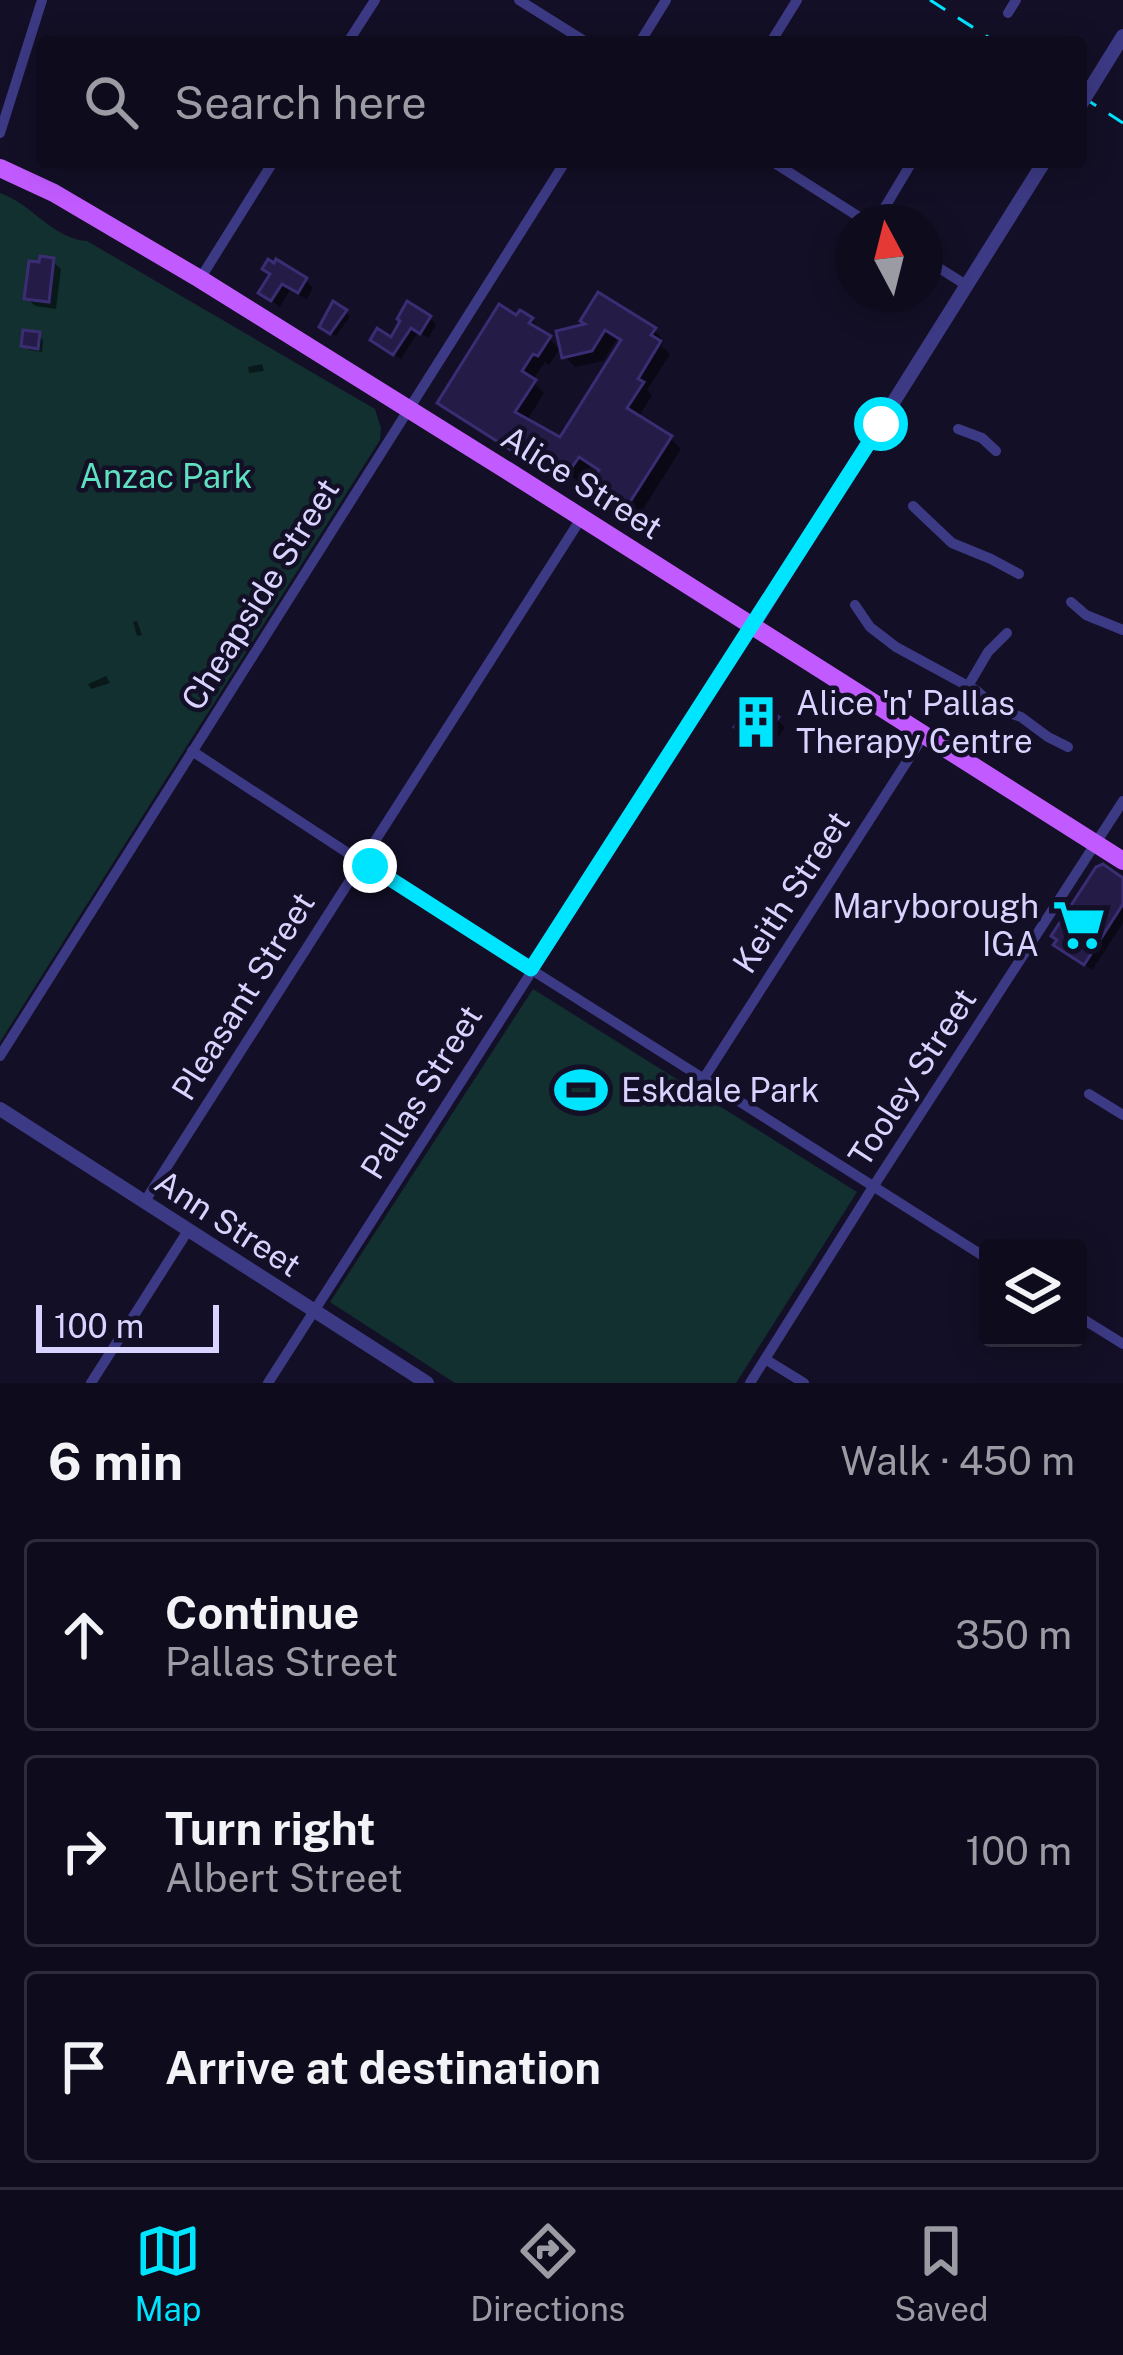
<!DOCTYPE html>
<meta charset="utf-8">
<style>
body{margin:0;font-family:"Public Sans",sans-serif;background:#1c1929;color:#f1f3f6}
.controls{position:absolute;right:36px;bottom:36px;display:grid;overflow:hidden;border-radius:12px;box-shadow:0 6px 30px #0003}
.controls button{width:108px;height:108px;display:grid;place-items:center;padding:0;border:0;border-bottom:3px solid #2e2b3b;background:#0e0b1c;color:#f1f3f6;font:60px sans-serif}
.compass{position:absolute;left:835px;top:204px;width:108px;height:108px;border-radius:50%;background:#0e0b1c;box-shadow:0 6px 30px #0003;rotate:353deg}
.scale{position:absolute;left:36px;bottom:30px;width:183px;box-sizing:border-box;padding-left:12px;border:6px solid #d9d4ff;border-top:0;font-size:33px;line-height:42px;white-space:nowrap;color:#d9d4ff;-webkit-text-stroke:9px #130f26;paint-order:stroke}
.stop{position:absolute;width:36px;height:36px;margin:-27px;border:9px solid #00e5ff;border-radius:50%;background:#fff}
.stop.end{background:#00e5ff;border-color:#fff;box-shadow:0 3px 12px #0008}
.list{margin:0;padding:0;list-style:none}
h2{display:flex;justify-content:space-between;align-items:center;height:156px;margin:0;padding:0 48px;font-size:51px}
h2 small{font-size:39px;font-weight:400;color:#9b9ba3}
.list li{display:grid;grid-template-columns:78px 1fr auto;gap:36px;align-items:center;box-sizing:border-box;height:192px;margin:0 24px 24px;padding:0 24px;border:3px solid #2e2b3b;border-radius:12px}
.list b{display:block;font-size:45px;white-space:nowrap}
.list p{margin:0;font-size:39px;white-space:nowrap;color:#9b9ba3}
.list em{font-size:39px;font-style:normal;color:#9b9ba3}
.icon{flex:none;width:66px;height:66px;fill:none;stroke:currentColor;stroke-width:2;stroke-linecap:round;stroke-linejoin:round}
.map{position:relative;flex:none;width:1123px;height:1383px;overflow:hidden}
.search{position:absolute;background:#0e0b1c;box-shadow:0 6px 30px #0003;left:36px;right:36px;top:36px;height:132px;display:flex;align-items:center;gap:30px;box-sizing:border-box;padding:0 42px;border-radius:12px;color:#9b9ba3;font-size:45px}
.sheet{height:804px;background:#0e0b1c}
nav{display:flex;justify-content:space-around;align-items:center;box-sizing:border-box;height:168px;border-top:3px solid #2e2b3b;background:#0e0b1c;font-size:33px;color:#9b9ba3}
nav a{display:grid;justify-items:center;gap:6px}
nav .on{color:#00e5ff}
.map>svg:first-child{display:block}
.green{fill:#12302f}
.shadow{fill:#0007}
.building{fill:#241b47;stroke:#3b2d73;stroke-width:3}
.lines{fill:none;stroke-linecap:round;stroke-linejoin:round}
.minor{stroke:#3d3a85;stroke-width:10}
.tertiary{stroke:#3d3a85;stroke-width:14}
.primary{stroke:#c25bff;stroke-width:18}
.rail{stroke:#00e5ff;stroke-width:3;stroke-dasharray:18 15;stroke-linecap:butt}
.tertiary-bridge{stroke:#3d3a85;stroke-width:14}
.route{stroke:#00e5ff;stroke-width:15}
.labels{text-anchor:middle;stroke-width:9;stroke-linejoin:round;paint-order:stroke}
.park-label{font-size:33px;fill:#5fe0c0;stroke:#130f26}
.street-label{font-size:33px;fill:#d9d4ff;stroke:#130f26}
.poi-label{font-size:33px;fill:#d9d4ff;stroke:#130f26;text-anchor:start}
</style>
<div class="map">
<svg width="1123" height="1383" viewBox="0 0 1123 1383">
<rect width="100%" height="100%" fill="#130f26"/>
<g class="green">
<path d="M 0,193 C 32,204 53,239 87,241 L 375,409 L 381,428 L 380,440 L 0,1042 Z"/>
<path d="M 533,989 L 857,1192 L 736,1383 L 455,1383 L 330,1302 Z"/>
</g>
<g class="shadow">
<path d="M 52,261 L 61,269 L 56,309 L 35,306 L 27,298 Z"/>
<path d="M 273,275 L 305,280 L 313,288 L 307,299 L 290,290 L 280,307 L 262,293 Z"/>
<path d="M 345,312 L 350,316 L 336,336 L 327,331 Z"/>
<path d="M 430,318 L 436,325 L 428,338 L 418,332 L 401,359 L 381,346 L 392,341 L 404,321 Z"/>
<path d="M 517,319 L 531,320 L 559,349 L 549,365 L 545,362 L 532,381 L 544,393 L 526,422 L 561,441 L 623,343 L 617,339 L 603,361 L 575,367 L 565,356 L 589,326 L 654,330 L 664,341 L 661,346 L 670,354 L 647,390 L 652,395 L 638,418 L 670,438 L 681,449 L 635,522 L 611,507 L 608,510 L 588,493 L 601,472 L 591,465 L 580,482 L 532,451 L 526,460 L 451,413 L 440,402 Z"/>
<path d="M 38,335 L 43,340 L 42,352 L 29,350 L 24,345 Z"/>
<path d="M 262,364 L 264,371 L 249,373 L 248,367 Z"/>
<path d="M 137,621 L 142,635 L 137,636 L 133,622 Z"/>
<path d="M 106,676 L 110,683 L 91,689 L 88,684 Z"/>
<path d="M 777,720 L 785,727 L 773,745 L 762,738 L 759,743 L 745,734 Z"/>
<path d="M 1123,881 L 1123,923 L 1092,970 L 1057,945 Z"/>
</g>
<g class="building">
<path d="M 40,256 L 54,258 L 49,302 L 24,299 L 29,261 L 39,262 Z"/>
<path d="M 268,259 L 274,263 L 276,259 L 307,278 L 298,293 L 282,284 L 271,301 L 258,293 L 270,274 L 262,269 Z"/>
<path d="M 598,292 L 656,328 L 651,335 L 661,341 L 638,379 L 644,382 L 627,408 L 672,436 L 623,513 L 599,498 L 597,502 L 584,494 L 599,470 L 579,457 L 568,473 L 520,443 L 514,452 L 437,403 L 499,304 L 516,315 L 520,310 L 533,318 L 529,323 L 551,336 L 538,356 L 533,354 L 522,371 L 536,380 L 515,412 L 560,437 L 621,340 L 605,330 L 592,351 L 562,358 L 556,331 L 585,324 L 580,321 Z"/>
<path d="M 333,301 L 347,310 L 330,334 L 319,327 Z"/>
<path d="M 407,301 L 431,316 L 420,334 L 411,328 L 393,355 L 370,340 L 377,328 L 391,337 L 400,321 L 397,319 Z"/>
<path d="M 23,330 L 40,332 L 38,349 L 21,346 Z"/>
<path d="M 752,700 L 779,717 L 764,739 L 753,732 L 750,737 L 734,727 Z"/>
<path d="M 1103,864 L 1123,878 L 1123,904 L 1084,965 L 1053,945 L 1057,940 L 1051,936 L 1096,867 Z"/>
</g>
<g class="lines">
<g class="minor">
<path d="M 519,0 L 586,42"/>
<path d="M 1008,13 L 1016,0"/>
<path d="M 348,42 L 375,0"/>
<path d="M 640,42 L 666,0"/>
<path d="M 771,42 L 797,0"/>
<path d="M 0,133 L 42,0"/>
<path d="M 773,162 L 867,222"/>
<path d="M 876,222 L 912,162"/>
<path d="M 925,259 L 966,285"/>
<path d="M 200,279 L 273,162"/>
<path d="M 958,429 L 982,438 L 996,451"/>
<path d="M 913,506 L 952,543 L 991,559 L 1019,574"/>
<path d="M 1071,602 L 1086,615 L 1123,630"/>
<path d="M 855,605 L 870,627 L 896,647 L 977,691 L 996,708 L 1021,717 L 1048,737 L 1068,747"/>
<path d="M 968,686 L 988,652 L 1007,633"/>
<path d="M 192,751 L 360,861 L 988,1259"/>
<path d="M 0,1056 L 565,162"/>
<path d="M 704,1078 L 924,735"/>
<path d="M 1089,1094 L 1123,1115"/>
<path d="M 145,1201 L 582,517"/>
<path d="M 1078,1316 L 1123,1344"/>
<path d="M 765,1359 L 804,1383"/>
<path d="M 91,1383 L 189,1229"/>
<path d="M 268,1383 L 753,626"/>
<path d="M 750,1383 L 873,1187 L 1123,801"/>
</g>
<g class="tertiary">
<path d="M 1092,86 L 1123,36"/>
<path d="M 753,626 L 1044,162"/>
<path d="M 0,1109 L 427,1383"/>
</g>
<path class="primary" d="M 0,168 L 54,193 L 200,279 L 508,471 L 1123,861"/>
<g class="rail">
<path d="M 930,0 L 996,42"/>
<path d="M 1081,96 L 1123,123"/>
</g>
<path class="tertiary-bridge" d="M 1081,104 L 1092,86"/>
</g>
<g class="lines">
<path class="route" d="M 370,866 L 531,969 L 881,424"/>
</g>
<defs>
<g id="building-bare" transform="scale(4.14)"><path d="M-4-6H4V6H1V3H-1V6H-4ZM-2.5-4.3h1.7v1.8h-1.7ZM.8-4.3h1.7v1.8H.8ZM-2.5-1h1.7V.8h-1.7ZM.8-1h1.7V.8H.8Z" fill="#00e5ff" stroke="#130f26" stroke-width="2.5" paint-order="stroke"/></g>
<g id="supermarket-bare" transform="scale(4.14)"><path d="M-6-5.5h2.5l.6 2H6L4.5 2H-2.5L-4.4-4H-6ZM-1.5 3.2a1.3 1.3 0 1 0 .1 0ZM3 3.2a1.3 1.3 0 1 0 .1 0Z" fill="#00e5ff" stroke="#130f26" stroke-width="2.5" paint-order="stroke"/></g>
<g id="stadium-bare" transform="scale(4.14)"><path d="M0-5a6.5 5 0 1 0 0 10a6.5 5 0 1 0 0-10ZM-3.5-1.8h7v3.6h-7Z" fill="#00e5ff" stroke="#130f26" stroke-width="2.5" paint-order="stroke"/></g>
</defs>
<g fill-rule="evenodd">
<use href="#building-bare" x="756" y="722"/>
<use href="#supermarket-bare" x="1079" y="925"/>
<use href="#stadium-bare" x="581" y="1090"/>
</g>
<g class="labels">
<g class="park-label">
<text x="166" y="488">Anzac Park</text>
</g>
<g class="street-label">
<text transform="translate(582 482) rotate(32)" y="12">Alice Street</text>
<text transform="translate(260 594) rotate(-58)" y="12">Cheapside Street</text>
<text transform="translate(791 892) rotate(-57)" y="12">Keith Street</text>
<text transform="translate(243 996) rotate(-58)" y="12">Pleasant Street</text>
<text transform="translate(912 1077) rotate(-57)" y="12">Tooley Street</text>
<text transform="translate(421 1092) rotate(-58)" y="12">Pallas Street</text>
<text transform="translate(228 1223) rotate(33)" y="12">Ann Street</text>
</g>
<g class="poi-label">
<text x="796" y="715">Alice 'n' Pallas<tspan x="796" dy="38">Therapy Centre</tspan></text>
<text x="1039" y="918" text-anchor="end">Maryborough<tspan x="1039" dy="38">IGA</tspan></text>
<text x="621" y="1102">Eskdale Park</text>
</g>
</g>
</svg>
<div class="controls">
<button><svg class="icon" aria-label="layers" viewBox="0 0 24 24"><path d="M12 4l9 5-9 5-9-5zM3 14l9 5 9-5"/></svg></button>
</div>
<svg class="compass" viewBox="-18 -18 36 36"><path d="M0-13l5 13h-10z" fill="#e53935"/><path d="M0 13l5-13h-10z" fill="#9b9ba3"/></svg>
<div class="scale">100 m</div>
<div class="stop" style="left:881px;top:424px"></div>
<div class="stop end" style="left:370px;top:866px"></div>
<div class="search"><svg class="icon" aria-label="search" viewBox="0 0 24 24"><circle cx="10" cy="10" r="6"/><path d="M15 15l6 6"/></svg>Search here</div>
</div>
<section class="sheet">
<h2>6 min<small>Walk · 450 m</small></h2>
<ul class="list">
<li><svg class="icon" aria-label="ahead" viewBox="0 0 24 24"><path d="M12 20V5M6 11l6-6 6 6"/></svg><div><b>Continue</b><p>Pallas Street</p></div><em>350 m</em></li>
<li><svg class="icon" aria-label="right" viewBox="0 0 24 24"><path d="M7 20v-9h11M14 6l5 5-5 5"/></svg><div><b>Turn right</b><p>Albert Street</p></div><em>100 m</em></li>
<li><svg class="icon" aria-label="arrive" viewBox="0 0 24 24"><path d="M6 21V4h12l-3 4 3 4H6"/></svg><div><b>Arrive at destination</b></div></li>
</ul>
</section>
<nav>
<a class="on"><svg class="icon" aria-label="map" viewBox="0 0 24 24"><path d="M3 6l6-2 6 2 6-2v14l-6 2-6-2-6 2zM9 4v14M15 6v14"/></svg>Map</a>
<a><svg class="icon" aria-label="directions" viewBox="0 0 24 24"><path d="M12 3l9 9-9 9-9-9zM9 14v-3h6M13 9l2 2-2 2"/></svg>Directions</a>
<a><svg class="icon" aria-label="saved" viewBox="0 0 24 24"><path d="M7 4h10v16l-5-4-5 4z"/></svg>Saved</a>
</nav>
